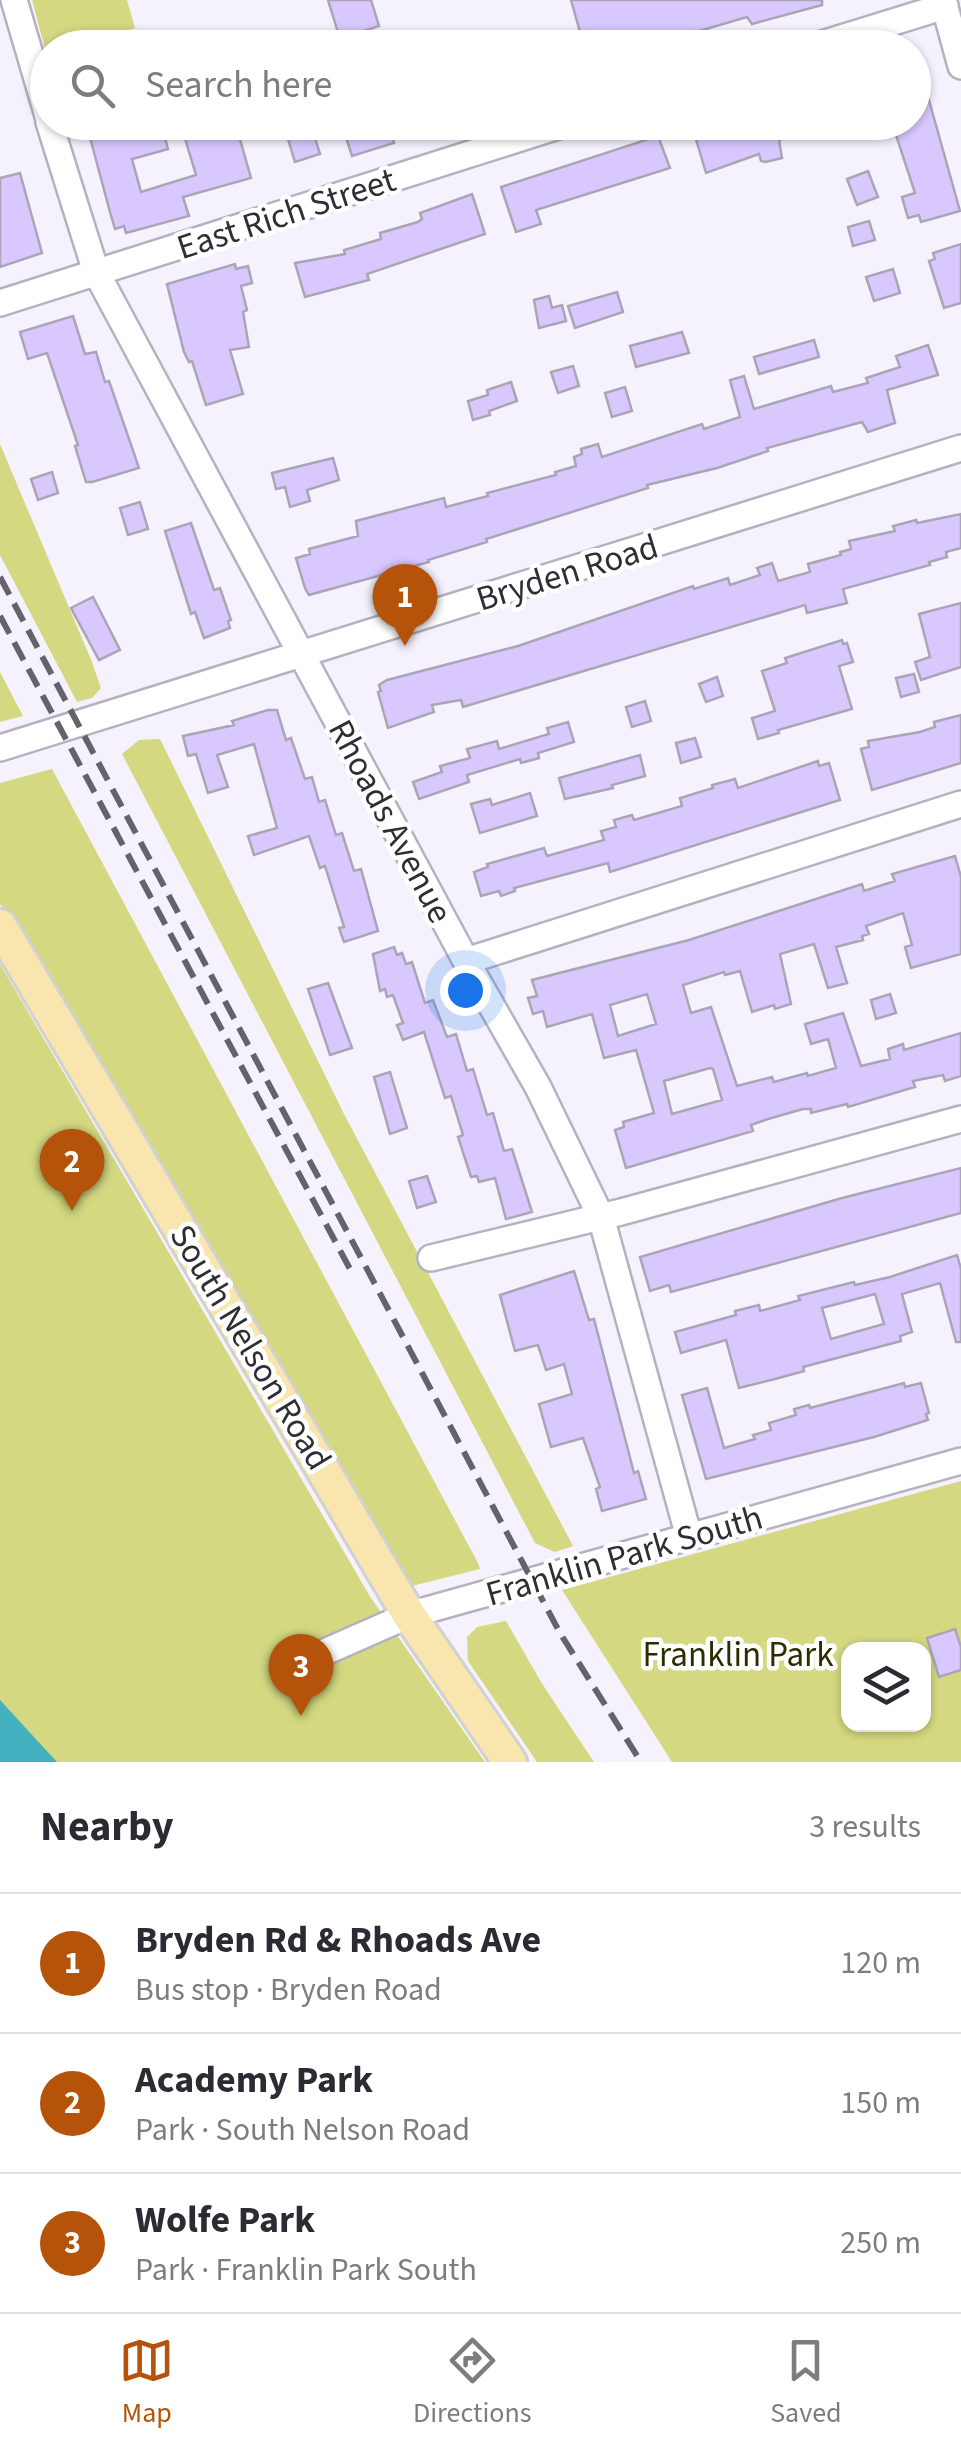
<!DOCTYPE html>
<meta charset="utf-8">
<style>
body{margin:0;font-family:"Source Sans 3",sans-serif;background:#f7f7f7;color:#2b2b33}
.controls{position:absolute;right:30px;bottom:30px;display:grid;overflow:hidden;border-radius:20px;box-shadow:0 2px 8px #0004}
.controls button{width:90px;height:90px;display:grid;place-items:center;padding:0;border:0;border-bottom:2px solid #e1e1e2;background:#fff;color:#2b2b33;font:50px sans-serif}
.you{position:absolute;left:465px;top:990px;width:35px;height:35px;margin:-25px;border:8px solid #fff;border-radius:50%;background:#1a73e8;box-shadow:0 0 0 15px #1a73e833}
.badge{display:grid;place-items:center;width:65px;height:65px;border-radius:50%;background:#b45309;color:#fff;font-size:32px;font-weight:700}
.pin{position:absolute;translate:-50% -82px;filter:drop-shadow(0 2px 5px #0008)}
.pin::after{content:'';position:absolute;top:52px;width:35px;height:30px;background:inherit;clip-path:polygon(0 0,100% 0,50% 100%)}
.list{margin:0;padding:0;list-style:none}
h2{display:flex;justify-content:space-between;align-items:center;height:130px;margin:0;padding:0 40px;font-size:42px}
h2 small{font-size:32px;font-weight:400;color:#7c7c81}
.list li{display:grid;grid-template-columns:65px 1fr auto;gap:30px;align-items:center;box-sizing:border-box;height:140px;padding:0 40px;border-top:2px solid #e1e1e2}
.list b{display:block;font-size:38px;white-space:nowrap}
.list p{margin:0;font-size:32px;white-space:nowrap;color:#7c7c81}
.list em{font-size:32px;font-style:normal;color:#7c7c81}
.icon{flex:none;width:55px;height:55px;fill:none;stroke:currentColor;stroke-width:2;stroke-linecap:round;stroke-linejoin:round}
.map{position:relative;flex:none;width:961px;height:1762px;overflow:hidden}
.search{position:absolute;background:#fff;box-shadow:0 2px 8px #0004;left:30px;right:30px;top:30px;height:110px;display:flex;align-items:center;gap:25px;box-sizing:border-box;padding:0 35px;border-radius:55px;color:#7c7c81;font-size:38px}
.sheet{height:550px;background:#fff}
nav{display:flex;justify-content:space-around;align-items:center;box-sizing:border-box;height:140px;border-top:2px solid #e1e1e2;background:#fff;font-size:28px;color:#7c7c81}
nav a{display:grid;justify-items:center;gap:5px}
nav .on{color:#b45309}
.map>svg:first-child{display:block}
.green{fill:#d3d881;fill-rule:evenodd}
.water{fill:#43b1c0}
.building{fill:#d8c8fe;stroke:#aaa5b6;stroke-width:2.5;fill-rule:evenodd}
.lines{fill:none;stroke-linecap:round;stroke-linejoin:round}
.minor-casing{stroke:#b6b1c2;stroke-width:30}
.major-casing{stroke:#d1d1d2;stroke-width:38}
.minor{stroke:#fff;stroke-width:25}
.major{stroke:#f9e5ae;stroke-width:32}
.rail{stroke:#64626a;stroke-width:6;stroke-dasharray:20 10;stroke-linecap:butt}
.labels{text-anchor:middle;stroke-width:9;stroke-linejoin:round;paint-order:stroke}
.street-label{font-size:35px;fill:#2f2e34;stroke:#fff}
.park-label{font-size:35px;fill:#2b2d00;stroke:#fff}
</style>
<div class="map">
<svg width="961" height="1762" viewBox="0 0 961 1762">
<rect width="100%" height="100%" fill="#f5f2fd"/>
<g class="green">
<path d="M 32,0 L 127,0 L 135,28 L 74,47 L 48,48 L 46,53 Z"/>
<path d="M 0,444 L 92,662 L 101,688 L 92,698 L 77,702 L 0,555 Z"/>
<path d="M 0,672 L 23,716 L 0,722 Z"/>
<path d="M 160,739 L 344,1114 L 573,1546 L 555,1552 L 535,1543 L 122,754 L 139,740 Z"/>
<path d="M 52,769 L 478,1563 L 480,1569 L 408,1587 L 0,904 L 0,783 Z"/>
<path d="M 0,964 L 371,1598 L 485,1762 L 0,1762 Z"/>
<path d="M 961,1481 L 961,1762 L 672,1762 L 562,1590 ZM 848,1650 L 924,1650 L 924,1724 L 848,1724 Z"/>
<path d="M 506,1621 L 541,1682 L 594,1762 L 537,1762 L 468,1661 L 467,1637 L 477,1627 Z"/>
</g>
<path class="water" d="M 0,1700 L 57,1762 L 0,1762 Z"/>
<g class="building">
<path d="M 328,0 L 371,0 L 379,26 L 340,39 Z"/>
<path d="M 571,0 L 822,0 L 822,5 L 752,24 L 747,17 L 699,31 L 701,38 L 670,48 L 542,48 L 541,44 L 580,32 Z"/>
<path d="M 914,61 L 918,61 L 960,211 L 921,222 L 919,215 L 908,218 L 902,197 L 915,193 L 895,132 L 914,123 Z"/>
<path d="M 94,122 L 161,122 L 168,149 L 132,159 L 141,192 L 196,175 L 184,135 L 229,122 L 235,122 L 251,178 L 183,197 L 189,216 L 126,233 L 124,226 L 115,229 L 110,212 L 88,130 L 96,128 Z"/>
<path d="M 310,122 L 320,154 L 295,162 L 285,129 Z"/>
<path d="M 341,122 L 389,122 L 394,143 L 352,156 Z"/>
<path d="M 715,122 L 793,122 L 797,135 L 779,140 L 782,158 L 766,162 L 761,161 L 759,154 L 706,173 L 693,129 Z"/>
<path d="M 658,136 L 670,168 L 536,210 L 541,224 L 516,232 L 501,187 Z"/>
<path d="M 868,171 L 878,197 L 857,205 L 847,179 Z"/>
<path d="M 20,173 L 42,253 L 0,267 L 0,178 Z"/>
<path d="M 472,194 L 485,234 L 367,274 L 369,280 L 305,297 L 295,263 L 345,254 L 344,250 L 381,239 L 380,233 L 418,222 L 422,219 L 420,213 Z"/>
<path d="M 869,221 L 875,240 L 853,246 L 848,227 Z"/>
<path d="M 961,244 L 961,303 L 944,308 L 929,261 L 935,259 L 933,253 Z"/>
<path d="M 235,264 L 236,269 L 248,266 L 252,283 L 241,286 L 247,310 L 243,312 L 249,347 L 230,350 L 243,394 L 206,405 L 192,361 L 189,362 L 184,352 L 167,284 Z"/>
<path d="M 893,269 L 900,293 L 874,301 L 866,277 Z"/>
<path d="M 617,292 L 623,312 L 575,328 L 568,306 Z"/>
<path d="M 549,296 L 552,308 L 562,305 L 566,321 L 539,328 L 534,300 Z"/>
<path d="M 73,316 L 85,354 L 96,352 L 105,382 L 109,381 L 139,468 L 92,482 L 86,482 L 75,446 L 78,445 L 47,353 L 28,359 L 20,332 Z"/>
<path d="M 682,332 L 689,353 L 636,367 L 630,346 Z"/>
<path d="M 814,340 L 819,357 L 759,374 L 754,357 Z"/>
<path d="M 928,345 L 938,375 L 887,390 L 895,423 L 868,432 L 862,422 L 767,448 L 768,451 L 717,468 L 647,485 L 648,488 L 486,539 L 487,542 L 428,560 L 429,562 L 309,595 L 305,588 L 296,558 L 310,554 L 309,549 L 358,536 L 356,521 L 444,498 L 446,507 L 488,496 L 487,493 L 556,475 L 555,472 L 576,466 L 574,457 L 582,454 L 581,449 L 598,444 L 602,457 L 702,424 L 704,429 L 740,417 L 730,380 L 744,376 L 754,409 L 831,386 L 833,392 L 868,383 L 866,378 L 900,367 L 896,356 Z"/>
<path d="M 573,366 L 579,386 L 558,393 L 551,372 Z"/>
<path d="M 511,382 L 517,401 L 489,411 L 490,415 L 473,420 L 468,401 L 488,395 L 487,390 Z"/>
<path d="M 625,387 L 632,411 L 612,417 L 605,393 Z"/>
<path d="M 333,458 L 339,480 L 307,490 L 310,501 L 290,507 L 285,487 L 276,489 L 272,473 Z"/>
<path d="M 52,472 L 58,493 L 38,500 L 31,479 Z"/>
<path d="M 140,502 L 148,529 L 128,535 L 120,508 Z"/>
<path d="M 961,514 L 961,548 L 946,552 L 947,557 L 929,562 L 930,565 L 843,589 L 847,603 L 807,613 L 805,605 L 463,707 L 461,700 L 432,705 L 434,712 L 388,728 L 378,692 L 381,691 L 379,685 L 387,680 L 518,646 L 693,586 L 694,589 L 728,578 L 730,585 L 760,575 L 757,568 L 772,563 L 778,581 L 810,572 L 808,564 L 841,555 L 840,552 L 851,549 L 849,541 L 895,531 L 893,526 L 916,520 L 917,523 Z"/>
<path d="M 191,523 L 214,590 L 220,588 L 231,620 L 228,621 L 230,628 L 204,638 L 195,612 L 191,614 L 165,531 Z"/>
<path d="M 93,597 L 120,650 L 99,660 L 71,608 Z"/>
<path d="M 961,603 L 961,667 L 921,680 L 915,662 L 930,657 L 919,614 Z"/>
<path d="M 842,640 L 843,644 L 847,643 L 853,662 L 839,666 L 852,709 L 778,730 L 779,733 L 758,739 L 752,718 L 775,711 L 762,671 L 787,663 L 785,658 Z"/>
<path d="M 914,674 L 919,692 L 901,697 L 896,678 Z"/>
<path d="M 717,677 L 723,696 L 706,702 L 699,684 Z"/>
<path d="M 645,701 L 651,721 L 632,727 L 626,707 Z"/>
<path d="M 268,710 L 277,710 L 286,740 L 291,738 L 305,779 L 312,777 L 319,802 L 325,800 L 336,835 L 342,833 L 354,871 L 361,869 L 378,931 L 344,942 L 339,928 L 344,927 L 325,866 L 320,868 L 309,836 L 254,855 L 248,836 L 277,828 L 254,744 L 217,755 L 228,787 L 208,793 L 196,754 L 188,756 L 183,736 L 234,725 L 232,721 Z"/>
<path d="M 961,715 L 961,763 L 872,790 L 861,749 L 869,747 L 868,741 L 920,732 L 935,727 L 934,722 Z"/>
<path d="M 568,722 L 574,742 L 538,753 L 539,758 L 521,763 L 520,759 L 467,775 L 469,782 L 419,799 L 413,782 L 442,772 L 440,766 L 470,758 L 467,749 L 497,741 L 499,749 L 549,734 L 547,728 Z"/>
<path d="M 695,738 L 701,757 L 681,763 L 676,743 Z"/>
<path d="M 640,755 L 645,776 L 612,785 L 613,788 L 565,799 L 559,778 Z"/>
<path d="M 818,761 L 819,766 L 829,763 L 840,800 L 610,872 L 608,863 L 514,888 L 515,891 L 501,896 L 499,891 L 481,896 L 474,872 L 488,867 L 487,864 L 544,848 L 547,856 L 604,840 L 601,831 L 616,827 L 614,820 L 632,815 L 634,820 L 682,806 L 680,798 L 713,788 L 712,785 L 735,779 L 738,788 Z"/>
<path d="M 530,793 L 537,816 L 480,833 L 471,804 L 490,799 L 492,805 Z"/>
<path d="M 955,856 L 961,877 L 961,954 L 911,968 L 905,947 L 912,945 L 903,913 L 866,926 L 869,934 L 862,936 L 863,940 L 836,947 L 847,983 L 828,988 L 814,944 L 780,954 L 791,1004 L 775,1009 L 774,1005 L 752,1012 L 740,971 L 725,975 L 724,972 L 683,985 L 691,1013 L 711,1007 L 737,1086 L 772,1077 L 774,1082 L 807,1073 L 808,1076 L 836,1068 L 828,1039 L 811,1044 L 805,1024 L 843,1013 L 861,1066 L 890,1059 L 888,1049 L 903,1044 L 904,1050 L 961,1033 L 961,1076 L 945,1081 L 943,1075 L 913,1081 L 915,1087 L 848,1107 L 847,1104 L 811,1113 L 811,1109 L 803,1109 L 768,1119 L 751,1125 L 753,1131 L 626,1168 L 615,1130 L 624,1127 L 623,1122 L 654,1113 L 636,1050 L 604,1058 L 592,1014 L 547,1027 L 543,1011 L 533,1014 L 528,998 L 537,996 L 532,980 L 689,940 L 862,884 L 864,891 L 895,881 L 892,874 ZM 647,994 L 656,1024 L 618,1036 L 610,1005 ZM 710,1068 L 713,1069 L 722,1100 L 672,1114 L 664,1081 Z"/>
<path d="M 394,947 L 397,955 L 402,953 L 406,964 L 412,962 L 425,1003 L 433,1000 L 447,1037 L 456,1034 L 467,1071 L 473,1069 L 487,1115 L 493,1113 L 504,1151 L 512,1149 L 532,1212 L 506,1219 L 495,1178 L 479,1182 L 477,1176 L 471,1177 L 458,1137 L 463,1135 L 451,1096 L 445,1098 L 424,1032 L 403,1040 L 397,1025 L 403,1023 L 393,995 L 387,997 L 385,989 L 380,991 L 373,954 Z"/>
<path d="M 328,983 L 352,1048 L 330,1055 L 308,989 Z"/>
<path d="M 890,994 L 896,1013 L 876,1019 L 871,1000 Z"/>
<path d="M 390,1072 L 407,1128 L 390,1134 L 374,1077 Z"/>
<path d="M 961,1168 L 961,1213 L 671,1292 L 669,1285 L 650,1291 L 640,1257 L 842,1198 Z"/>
<path d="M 427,1176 L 436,1202 L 417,1208 L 409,1181 Z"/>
<path d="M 957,1255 L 961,1269 L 961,1342 L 956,1342 L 940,1283 L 902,1294 L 912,1332 L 900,1336 L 901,1341 L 803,1367 L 804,1371 L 775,1379 L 739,1388 L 726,1340 L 681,1353 L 675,1332 L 736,1315 L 735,1311 L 759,1305 L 760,1311 L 800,1300 L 798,1296 L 854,1282 L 855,1285 L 890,1277 ZM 875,1294 L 884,1324 L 831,1339 L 822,1308 Z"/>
<path d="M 574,1271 L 589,1320 L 594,1319 L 634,1473 L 638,1471 L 646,1499 L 602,1511 L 596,1489 L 600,1487 L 583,1438 L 551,1447 L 539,1404 L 572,1394 L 564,1364 L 546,1370 L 538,1345 L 515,1351 L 500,1295 Z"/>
<path d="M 904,1383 L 905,1387 L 921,1383 L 929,1413 L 926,1414 L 928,1420 L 874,1437 L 706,1479 L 682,1395 L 707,1388 L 724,1448 L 755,1439 L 753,1435 L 771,1430 L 769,1423 L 796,1415 L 794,1409 L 809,1405 L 810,1408 Z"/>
<path d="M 955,1629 L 961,1647 L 961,1670 L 939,1677 L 927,1638 Z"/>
</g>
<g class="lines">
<g class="minor-casing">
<g id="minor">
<path d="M 14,0 L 48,116"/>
<path d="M 943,0 L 961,66"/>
<path d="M 809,48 L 945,6"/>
<path d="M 49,122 L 96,272 L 466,961 L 538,1087 L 601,1217 L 689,1537"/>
<path d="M 0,303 L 571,122"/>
<path d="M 0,748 L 961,448"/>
<path d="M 466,961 L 961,804"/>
<path d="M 431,1258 L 621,1212 L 961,1119"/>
<path d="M 293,1666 L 409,1615 L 961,1461"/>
</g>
</g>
<g class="major-casing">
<path id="major" d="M 0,926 L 409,1615 L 510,1762"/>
</g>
<use href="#minor" class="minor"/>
<use href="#major" class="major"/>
<g class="rail">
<path d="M 0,577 L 560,1633 L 641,1762"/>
<path d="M 0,616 L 350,1269"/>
</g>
</g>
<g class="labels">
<g class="street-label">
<text transform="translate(286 213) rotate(-18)" y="12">East Rich Street</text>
<text transform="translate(567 572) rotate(-17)" y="12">Bryden Road</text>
<text transform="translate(391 821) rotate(62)" y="12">Rhoads Avenue</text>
<text transform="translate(251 1347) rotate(59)" y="12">South Nelson Road</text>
<text transform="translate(624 1555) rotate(-16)" y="12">Franklin Park South</text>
</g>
<g class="park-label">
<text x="738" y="1666">Franklin Park</text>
</g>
</g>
</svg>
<div class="controls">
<button><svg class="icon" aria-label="layers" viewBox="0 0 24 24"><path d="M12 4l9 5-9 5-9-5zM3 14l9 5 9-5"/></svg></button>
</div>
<div class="you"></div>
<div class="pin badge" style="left:405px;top:646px">1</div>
<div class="pin badge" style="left:72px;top:1211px">2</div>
<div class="pin badge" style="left:301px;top:1716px">3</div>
<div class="search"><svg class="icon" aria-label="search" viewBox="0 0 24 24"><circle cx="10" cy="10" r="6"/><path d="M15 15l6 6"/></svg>Search here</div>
</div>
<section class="sheet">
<h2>Nearby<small>3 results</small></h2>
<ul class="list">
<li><span class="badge">1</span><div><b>Bryden Rd &amp; Rhoads Ave</b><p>Bus stop · Bryden Road</p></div><em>120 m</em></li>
<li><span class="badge">2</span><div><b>Academy Park</b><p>Park · South Nelson Road</p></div><em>150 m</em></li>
<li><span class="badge">3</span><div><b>Wolfe Park</b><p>Park · Franklin Park South</p></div><em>250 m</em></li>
</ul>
</section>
<nav>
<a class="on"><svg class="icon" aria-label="map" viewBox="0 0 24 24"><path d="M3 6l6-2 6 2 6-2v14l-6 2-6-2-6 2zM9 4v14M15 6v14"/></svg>Map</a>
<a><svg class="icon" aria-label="directions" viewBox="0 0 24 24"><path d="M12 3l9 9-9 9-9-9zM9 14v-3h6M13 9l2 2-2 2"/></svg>Directions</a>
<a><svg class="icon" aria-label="saved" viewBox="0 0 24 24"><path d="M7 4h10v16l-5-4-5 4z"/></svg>Saved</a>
</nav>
